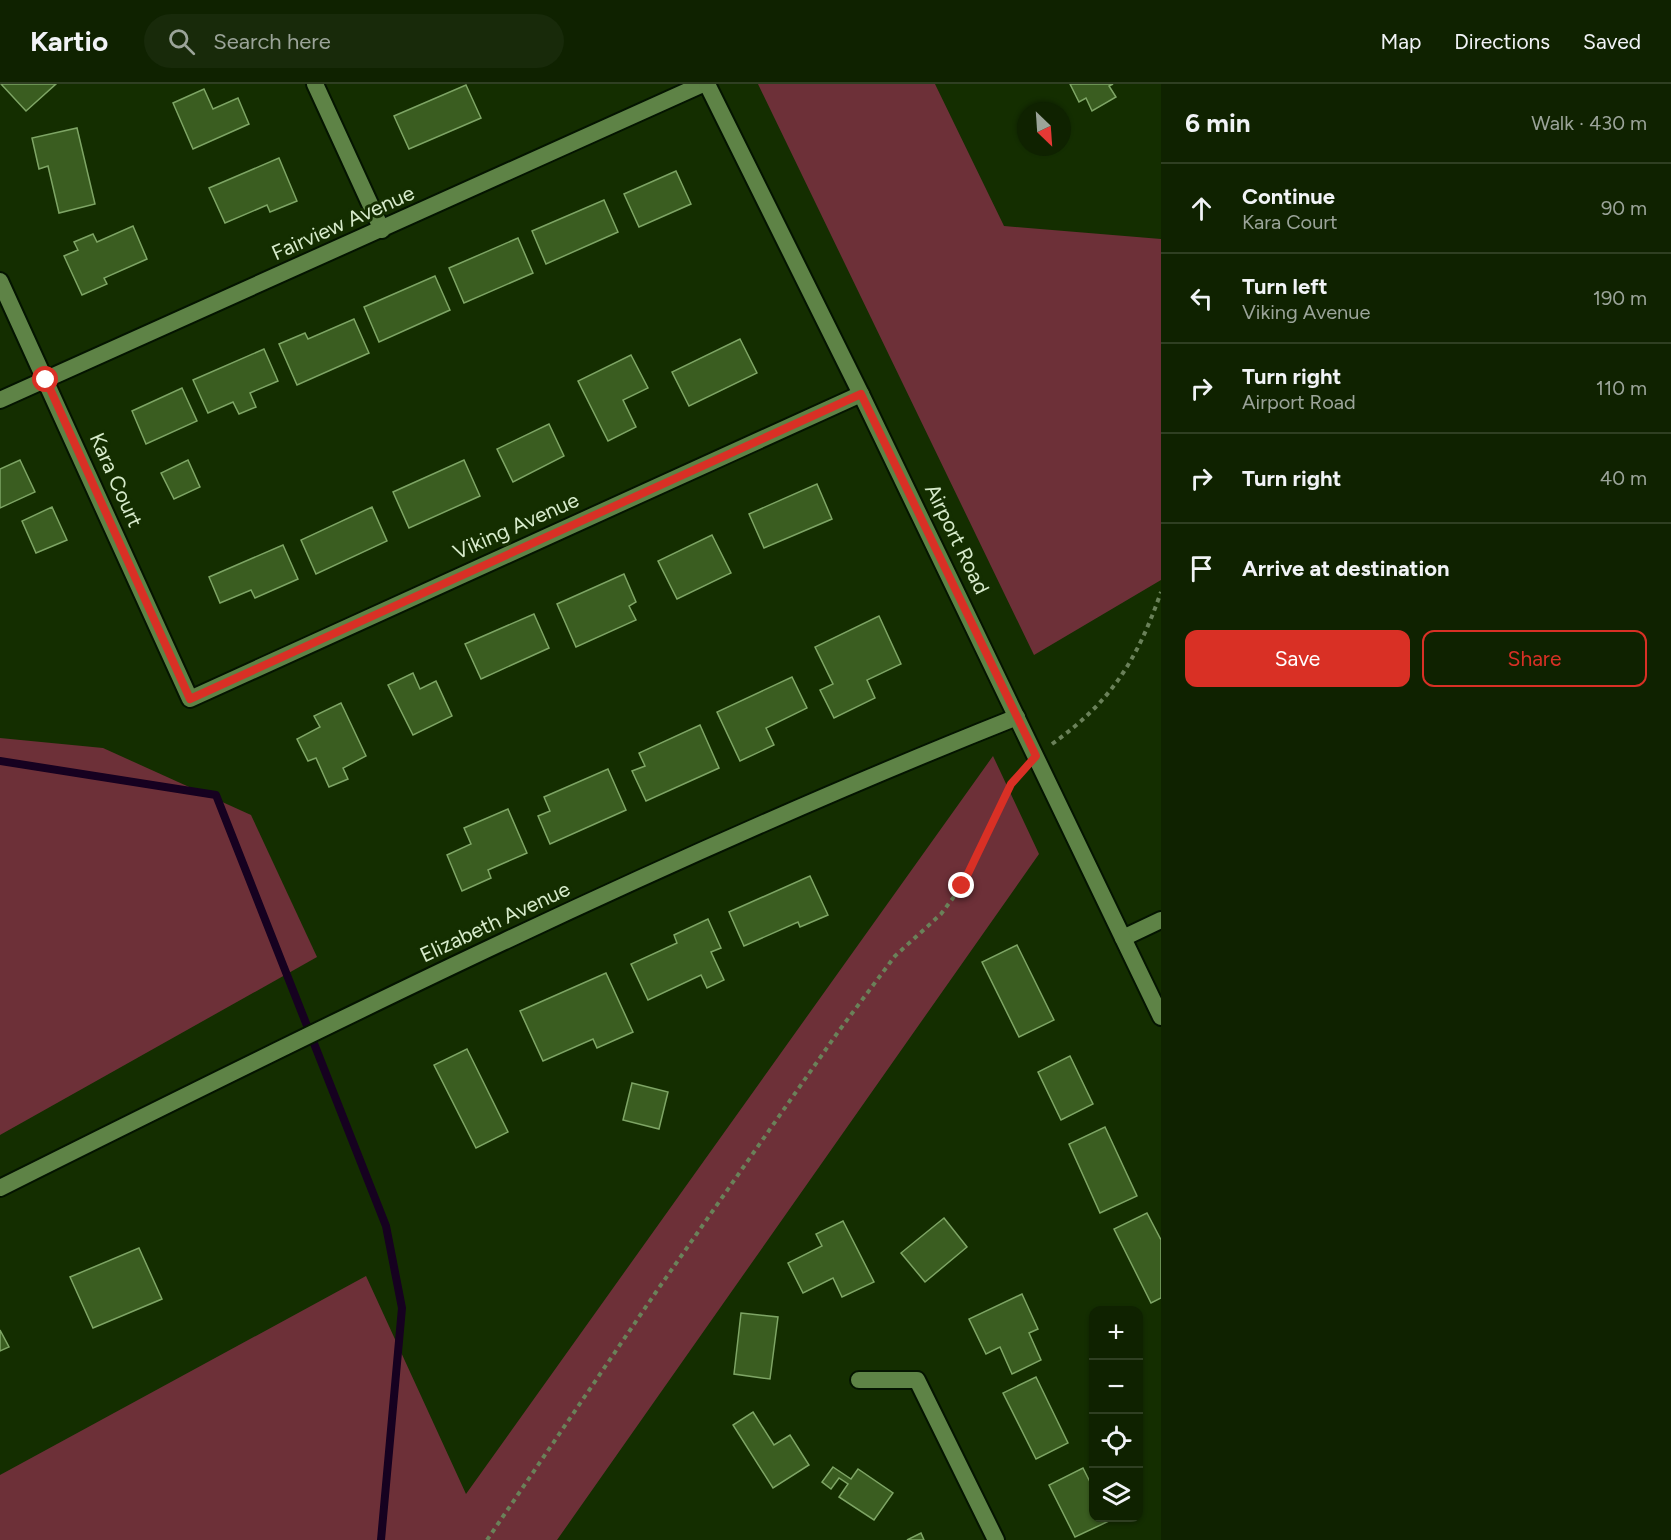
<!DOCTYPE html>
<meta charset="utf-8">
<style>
body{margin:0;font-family:Figtree,sans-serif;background:#182a0a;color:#f1f3f6}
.controls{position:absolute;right:18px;bottom:18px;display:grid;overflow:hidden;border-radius:12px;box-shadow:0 2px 4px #0004}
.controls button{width:54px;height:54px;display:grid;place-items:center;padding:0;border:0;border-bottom:2px solid #2f3f22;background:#0f2200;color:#f1f3f6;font:30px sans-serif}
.compass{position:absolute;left:1017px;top:18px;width:54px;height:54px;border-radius:50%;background:#0f2200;box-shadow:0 2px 4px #0004;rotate:155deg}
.stop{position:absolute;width:18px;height:18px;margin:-14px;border:4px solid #d93025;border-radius:50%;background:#fff}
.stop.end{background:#d93025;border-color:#fff;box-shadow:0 2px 6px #0008}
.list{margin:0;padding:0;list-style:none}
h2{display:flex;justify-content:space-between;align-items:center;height:78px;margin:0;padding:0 24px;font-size:26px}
h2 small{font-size:20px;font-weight:400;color:#9ba499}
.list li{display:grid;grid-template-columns:39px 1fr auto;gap:18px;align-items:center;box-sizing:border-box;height:90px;padding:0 24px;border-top:2px solid #2f3f22}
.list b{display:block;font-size:22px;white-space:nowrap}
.list p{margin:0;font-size:20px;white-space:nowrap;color:#9ba499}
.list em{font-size:20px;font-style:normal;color:#9ba499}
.actions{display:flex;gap:12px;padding:18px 24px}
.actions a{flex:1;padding:14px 0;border:2px solid #d93025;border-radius:12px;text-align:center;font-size:21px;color:#d93025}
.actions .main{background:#d93025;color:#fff}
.icon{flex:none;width:33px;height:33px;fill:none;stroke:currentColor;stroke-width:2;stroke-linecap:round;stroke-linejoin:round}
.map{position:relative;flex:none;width:1161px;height:1456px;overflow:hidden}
header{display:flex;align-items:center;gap:36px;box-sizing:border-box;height:84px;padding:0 30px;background:#0f2200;border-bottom:2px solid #2f3f22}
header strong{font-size:28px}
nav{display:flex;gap:33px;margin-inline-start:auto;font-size:21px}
.search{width:420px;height:54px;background:#182a0a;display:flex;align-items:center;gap:15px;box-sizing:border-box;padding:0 21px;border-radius:33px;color:#9ba499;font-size:22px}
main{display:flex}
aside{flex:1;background:#0f2200}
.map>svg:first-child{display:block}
.green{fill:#6d3038}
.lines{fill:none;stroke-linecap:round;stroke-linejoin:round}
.stream{stroke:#160120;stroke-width:8}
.building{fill:#3a5d20;stroke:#7ea565;stroke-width:1.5}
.minor-casing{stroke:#041400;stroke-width:20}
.secondary-casing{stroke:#041400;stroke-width:20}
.path{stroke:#6a8159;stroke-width:4;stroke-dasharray:4.5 4.5;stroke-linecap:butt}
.minor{stroke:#5e8346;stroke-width:16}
.secondary{stroke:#5e8346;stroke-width:16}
.route{stroke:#d93025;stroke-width:8}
.labels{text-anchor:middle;stroke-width:6;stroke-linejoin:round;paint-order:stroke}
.street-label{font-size:21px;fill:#d7ebcb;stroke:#142e00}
</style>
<header>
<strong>Kartio</strong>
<div class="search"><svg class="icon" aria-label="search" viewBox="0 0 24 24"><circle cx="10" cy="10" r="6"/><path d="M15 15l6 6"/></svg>Search here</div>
<nav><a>Map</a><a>Directions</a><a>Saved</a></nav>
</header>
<main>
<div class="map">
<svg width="1161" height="1456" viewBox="0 0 1161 1456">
<rect width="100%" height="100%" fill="#142e00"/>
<g class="green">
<path d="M 758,0 L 935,0 L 1004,142 L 1161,155 L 1161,496 L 1034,571 Z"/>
<path d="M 0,654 L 103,664 L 251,731 L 317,873 L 0,1051 Z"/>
<path d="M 993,672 L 1039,770 L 557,1456 L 0,1456 L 0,1391 L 366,1192 L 466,1410 Z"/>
</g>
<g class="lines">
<path class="stream" d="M 0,677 L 216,711 L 386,1142 L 402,1224 L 381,1456"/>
</g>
<g class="building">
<path d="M 1,0 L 56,0 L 26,27 Z"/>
<path d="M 1070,0 L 1113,0 L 1109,2 L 1116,13 L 1092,27 L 1086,14 L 1079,18 Z"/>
<path d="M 466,1 L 481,34 L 409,65 L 394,32 Z"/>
<path d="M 204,5 L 213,25 L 238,14 L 249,40 L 193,65 L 173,19 Z"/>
<path d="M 77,44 L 95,120 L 59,129 L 48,82 L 39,85 L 32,54 Z"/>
<path d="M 279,74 L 297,117 L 270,128 L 267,121 L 225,139 L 209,104 Z"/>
<path d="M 676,87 L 691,120 L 639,143 L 624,110 Z"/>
<path d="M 604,116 L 618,148 L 546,180 L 532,147 Z"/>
<path d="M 133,142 L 147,175 L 104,194 L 107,200 L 82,211 L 64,172 L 78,166 L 74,158 L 93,150 L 97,158 Z"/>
<path d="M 518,154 L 533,189 L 464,219 L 449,184 Z"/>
<path d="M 435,192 L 450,226 L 379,258 L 364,223 Z"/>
<path d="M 354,235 L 369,269 L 297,301 L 279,260 L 305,249 L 308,255 Z"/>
<path d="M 740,255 L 757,289 L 689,322 L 672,288 Z"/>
<path d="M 264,265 L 278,297 L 250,309 L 256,323 L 239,330 L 233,318 L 208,329 L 193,296 Z"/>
<path d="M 631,271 L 648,304 L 623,316 L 636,343 L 608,357 L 578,297 Z"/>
<path d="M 182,304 L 197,337 L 146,360 L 132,327 Z"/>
<path d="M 549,340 L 564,372 L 513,398 L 497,365 Z"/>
<path d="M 20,376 L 35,408 L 0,424 L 0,385 Z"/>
<path d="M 188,376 L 200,403 L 174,415 L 161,389 Z"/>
<path d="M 464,376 L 480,412 L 409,444 L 393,408 Z"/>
<path d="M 817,400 L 832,435 L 764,464 L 749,430 Z"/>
<path d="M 52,423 L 67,456 L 36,469 L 22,437 Z"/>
<path d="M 372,423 L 387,457 L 316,490 L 301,456 Z"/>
<path d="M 712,451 L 731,489 L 677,515 L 658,477 Z"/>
<path d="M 283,461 L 298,495 L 255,514 L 251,506 L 220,519 L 209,493 Z"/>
<path d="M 624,490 L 636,518 L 629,522 L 636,536 L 576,563 L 557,520 Z"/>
<path d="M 534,530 L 549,564 L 481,595 L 465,560 Z"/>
<path d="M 879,532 L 901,580 L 867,596 L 875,614 L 834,634 L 820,606 L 833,600 L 815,563 Z"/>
<path d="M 413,589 L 420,605 L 436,597 L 452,632 L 413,651 L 388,601 Z"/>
<path d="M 792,593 L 807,624 L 766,644 L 774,661 L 740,677 L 717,628 Z"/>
<path d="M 341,619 L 366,672 L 343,684 L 348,695 L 329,703 L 316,674 L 308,677 L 297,655 L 320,643 L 314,632 Z"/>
<path d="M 700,641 L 719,684 L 646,717 L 632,687 L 645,682 L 639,669 Z"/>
<path d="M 608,685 L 626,726 L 550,760 L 538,732 L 550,727 L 544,713 Z"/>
<path d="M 508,725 L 527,769 L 488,786 L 491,794 L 462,807 L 447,771 L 471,760 L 464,744 Z"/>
<path d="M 810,792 L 828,831 L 800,843 L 798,838 L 744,862 L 729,828 Z"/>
<path d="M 708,835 L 721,864 L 711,868 L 724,896 L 707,904 L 701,891 L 648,916 L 631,880 L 677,859 L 674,851 Z"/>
<path d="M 1017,861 L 1054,936 L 1019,953 L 982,878 Z"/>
<path d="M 606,889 L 633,948 L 597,964 L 593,955 L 543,977 L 520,927 Z"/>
<path d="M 467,965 L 508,1048 L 476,1064 L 434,981 Z"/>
<path d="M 1070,972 L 1093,1020 L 1061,1036 L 1038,988 Z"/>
<path d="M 632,999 L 668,1008 L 659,1045 L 623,1036 Z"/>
<path d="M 1105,1043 L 1137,1112 L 1100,1129 L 1069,1060 Z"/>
<path d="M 1147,1129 L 1161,1156 L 1161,1214 L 1151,1219 L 1114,1145 Z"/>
<path d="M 944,1134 L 967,1163 L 925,1198 L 901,1169 Z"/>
<path d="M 843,1137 L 874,1198 L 842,1213 L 833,1194 L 803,1209 L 788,1179 L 822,1162 L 816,1150 Z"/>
<path d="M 139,1164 L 162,1215 L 93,1244 L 70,1193 Z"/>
<path d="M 1022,1210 L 1038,1245 L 1029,1249 L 1041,1276 L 1012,1290 L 1000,1263 L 986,1270 L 969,1235 Z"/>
<path d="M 741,1229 L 778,1233 L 770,1295 L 734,1290 Z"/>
<path d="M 0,1246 L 9,1263 L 0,1267 Z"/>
<path d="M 1036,1293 L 1068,1359 L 1036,1375 L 1003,1309 Z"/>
<path d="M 753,1328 L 774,1361 L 790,1351 L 809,1381 L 773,1404 L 733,1341 Z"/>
<path d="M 833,1383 L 851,1395 L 858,1385 L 893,1409 L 874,1436 L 839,1413 L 848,1400 L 839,1394 L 831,1405 L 822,1398 Z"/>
<path d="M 1083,1384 L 1094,1406 L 1094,1434 L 1107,1434 L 1109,1437 L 1075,1453 L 1049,1401 Z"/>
<path d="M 921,1449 L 924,1456 L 907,1456 Z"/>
</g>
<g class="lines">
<g class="minor-casing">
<g id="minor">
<path d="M 315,0 L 382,146"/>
<path d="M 0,197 L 190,615 L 861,310"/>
<path d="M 0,316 L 703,0"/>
<path d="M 1123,854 L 1161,836"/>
<path d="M 0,1104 C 334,937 670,771 1017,633"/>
<path d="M 859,1296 L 917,1296 L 996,1456"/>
</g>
</g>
<g class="secondary-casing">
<path id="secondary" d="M 707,0 L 861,310 L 1161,933"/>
</g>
<g class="path">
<path d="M 1052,660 C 1112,617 1137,576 1161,508"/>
<path d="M 487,1456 L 656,1208 L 838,948 L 895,872 L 941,830 L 962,802 L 1011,700 L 1020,689"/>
</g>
<use href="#minor" class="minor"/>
<use href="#secondary" class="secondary"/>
</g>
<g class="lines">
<path class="route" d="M 46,296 L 190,615 L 861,310 L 1036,672 L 1011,700 L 962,802"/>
</g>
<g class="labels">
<g class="street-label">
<text transform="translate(343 139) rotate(-24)" y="7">Fairview Avenue</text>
<text transform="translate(116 396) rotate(66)" y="7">Kara Court</text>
<text transform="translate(516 442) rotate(-24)" y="7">Viking Avenue</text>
<text transform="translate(957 455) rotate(64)" y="7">Airport Road</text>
<text transform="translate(495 838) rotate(-25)" y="7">Elizabeth Avenue</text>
</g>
</g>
</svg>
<div class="controls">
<button>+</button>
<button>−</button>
<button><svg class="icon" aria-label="locate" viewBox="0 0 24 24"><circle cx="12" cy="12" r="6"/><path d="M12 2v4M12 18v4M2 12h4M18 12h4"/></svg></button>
<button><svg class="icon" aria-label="layers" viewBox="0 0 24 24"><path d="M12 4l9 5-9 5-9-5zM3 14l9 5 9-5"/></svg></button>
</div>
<svg class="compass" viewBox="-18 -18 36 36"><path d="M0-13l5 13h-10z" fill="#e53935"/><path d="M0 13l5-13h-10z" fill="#9ba499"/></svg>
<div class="stop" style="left:46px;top:296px"></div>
<div class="stop end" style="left:962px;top:802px"></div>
</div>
<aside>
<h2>6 min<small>Walk · 430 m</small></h2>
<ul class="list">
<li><svg class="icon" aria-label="ahead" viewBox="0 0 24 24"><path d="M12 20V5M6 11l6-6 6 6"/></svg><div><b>Continue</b><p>Kara Court</p></div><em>90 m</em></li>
<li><svg class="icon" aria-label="left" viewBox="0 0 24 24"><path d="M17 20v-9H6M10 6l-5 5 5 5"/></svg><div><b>Turn left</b><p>Viking Avenue</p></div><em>190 m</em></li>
<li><svg class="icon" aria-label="right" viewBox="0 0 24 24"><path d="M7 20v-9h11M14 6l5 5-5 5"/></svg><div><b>Turn right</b><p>Airport Road</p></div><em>110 m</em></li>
<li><svg class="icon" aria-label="right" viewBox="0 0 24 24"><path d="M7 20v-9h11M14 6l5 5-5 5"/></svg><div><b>Turn right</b></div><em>40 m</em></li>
<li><svg class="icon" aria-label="arrive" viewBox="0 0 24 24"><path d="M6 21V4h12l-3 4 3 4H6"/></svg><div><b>Arrive at destination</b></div></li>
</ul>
<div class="actions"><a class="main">Save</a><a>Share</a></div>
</aside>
</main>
